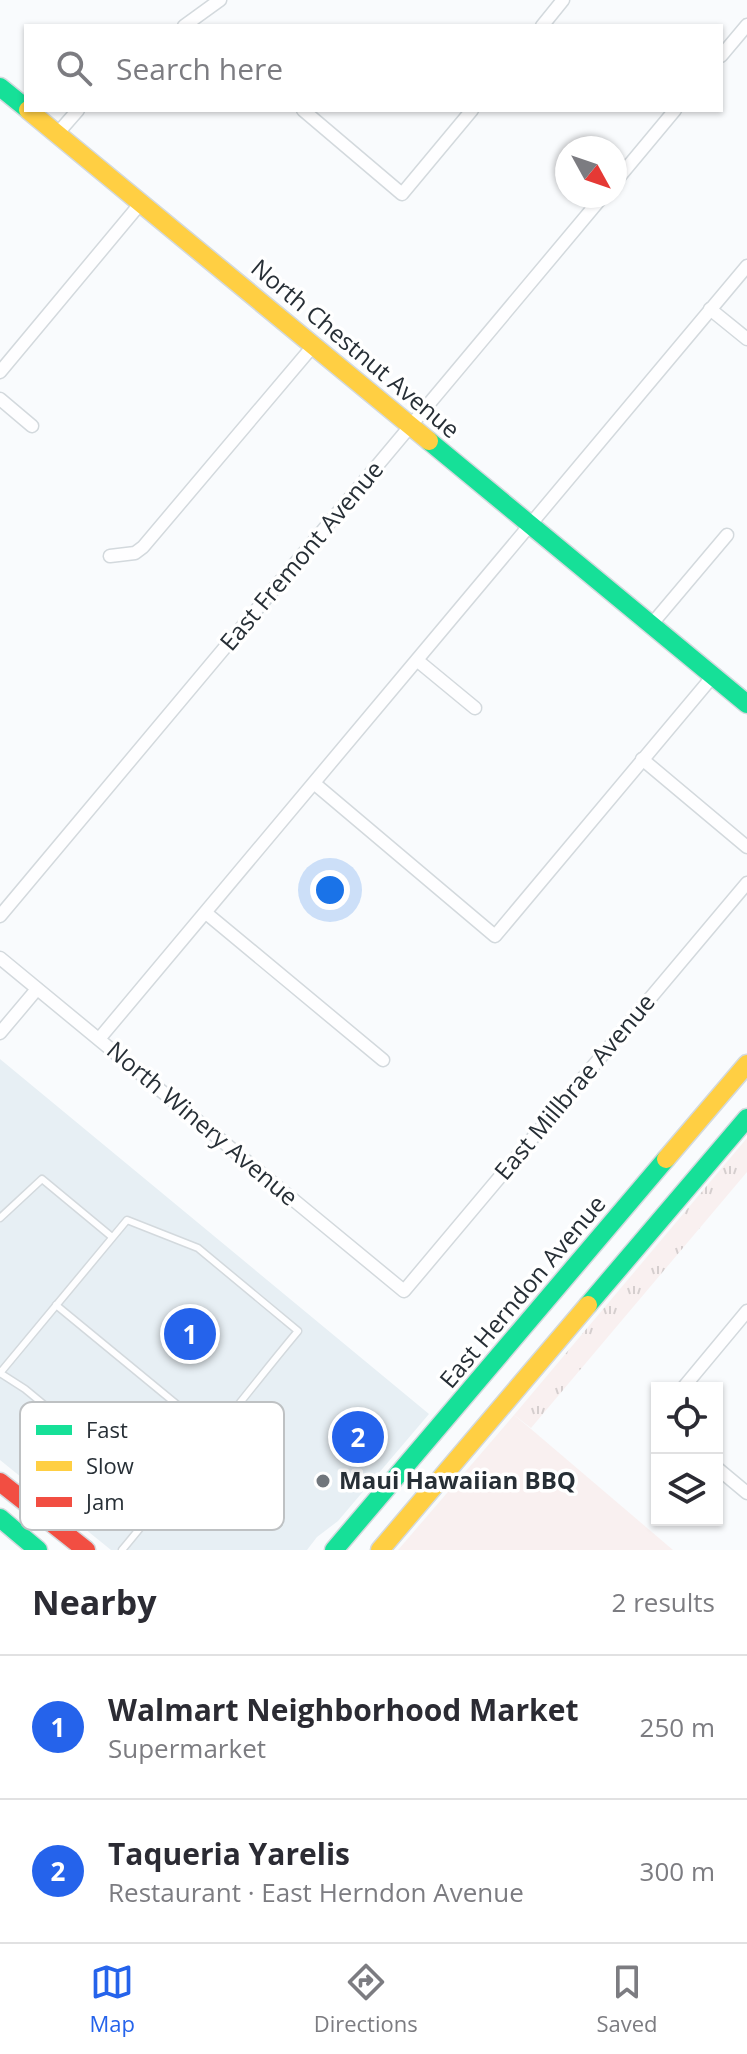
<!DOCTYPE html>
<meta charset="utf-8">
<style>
body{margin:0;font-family:"Open Sans",sans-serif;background:#f7f7f7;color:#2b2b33}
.controls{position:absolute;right:24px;bottom:24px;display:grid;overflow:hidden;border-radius:0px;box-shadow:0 2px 6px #0004}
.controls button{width:72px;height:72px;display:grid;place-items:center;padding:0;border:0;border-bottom:2px solid #e1e1e2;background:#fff;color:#2b2b33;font:40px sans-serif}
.compass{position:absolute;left:555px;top:136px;width:72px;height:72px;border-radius:50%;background:#fff;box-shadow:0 2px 6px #0004;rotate:130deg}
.you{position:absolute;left:330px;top:890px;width:28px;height:28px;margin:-20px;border:6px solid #fff;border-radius:50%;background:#1a73e8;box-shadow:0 0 0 12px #1a73e833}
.badge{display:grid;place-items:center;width:52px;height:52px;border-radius:50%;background:#2563eb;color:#fff;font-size:26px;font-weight:700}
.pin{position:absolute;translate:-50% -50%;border:4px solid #fff;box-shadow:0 2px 8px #0006}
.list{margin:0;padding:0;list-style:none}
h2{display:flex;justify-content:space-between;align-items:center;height:104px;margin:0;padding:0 32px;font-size:34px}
h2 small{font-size:26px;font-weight:400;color:#7c7c81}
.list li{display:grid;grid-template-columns:52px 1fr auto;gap:24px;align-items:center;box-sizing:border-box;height:144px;padding:0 32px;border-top:2px solid #e1e1e2}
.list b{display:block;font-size:30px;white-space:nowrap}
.list p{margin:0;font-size:26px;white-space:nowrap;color:#7c7c81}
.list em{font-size:26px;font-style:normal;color:#7c7c81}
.icon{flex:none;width:44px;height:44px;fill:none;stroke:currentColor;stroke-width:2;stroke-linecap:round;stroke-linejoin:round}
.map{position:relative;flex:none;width:747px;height:1550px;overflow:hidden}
.search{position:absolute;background:#fff;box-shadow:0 2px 6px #0004;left:24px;right:24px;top:24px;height:88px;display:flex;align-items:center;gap:20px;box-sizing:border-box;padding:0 28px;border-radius:0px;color:#7c7c81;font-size:30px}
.sheet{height:392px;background:#fff}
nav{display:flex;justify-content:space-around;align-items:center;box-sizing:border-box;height:112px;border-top:2px solid #e1e1e2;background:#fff;font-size:22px;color:#7c7c81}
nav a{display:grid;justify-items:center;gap:4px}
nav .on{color:#2563eb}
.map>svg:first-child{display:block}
.built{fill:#e7eff4}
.grass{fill:#f9f0f0}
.park{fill:url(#park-tufts)}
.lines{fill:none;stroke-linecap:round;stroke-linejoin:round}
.lane-casing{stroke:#d3d9dd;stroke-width:9}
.street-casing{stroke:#d3d9dd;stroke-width:15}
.fast-casing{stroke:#d3d9dd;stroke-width:21}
.slow-casing{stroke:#d3d9dd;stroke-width:21}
.jam-casing{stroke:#d3d9dd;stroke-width:21}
.lane{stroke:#fefeff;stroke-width:6}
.street{stroke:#fefeff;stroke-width:12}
.fast{stroke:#16e098;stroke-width:18}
.slow{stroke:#ffcf43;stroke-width:18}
.jam{stroke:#f24e42;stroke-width:18}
.poi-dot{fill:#70767c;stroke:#fff;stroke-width:3}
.labels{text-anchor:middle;stroke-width:7;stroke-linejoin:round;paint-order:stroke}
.street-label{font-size:24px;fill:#272f36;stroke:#fff}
.poi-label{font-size:24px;font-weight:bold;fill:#272f36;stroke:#fff;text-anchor:start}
.key{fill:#fff;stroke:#bec1c3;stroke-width:2}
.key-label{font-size:22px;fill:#272f36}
</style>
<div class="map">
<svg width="747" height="1550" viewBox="0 0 747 1550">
<defs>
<pattern id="park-tufts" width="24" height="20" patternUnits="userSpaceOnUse" patternTransform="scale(2)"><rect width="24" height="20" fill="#f9f0f0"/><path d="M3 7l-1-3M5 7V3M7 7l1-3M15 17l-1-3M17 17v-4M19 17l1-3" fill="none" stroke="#d5cece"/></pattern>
</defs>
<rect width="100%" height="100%" fill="#f9fbfd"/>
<path class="built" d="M 0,1059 L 429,1414 L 338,1521 L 317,1537 L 307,1550 L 111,1550 L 0,1460 Z"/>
<path class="grass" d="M 514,1415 L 531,1429 L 673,1550 L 398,1550 Z"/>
<path class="park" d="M 747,1138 L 747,1172 L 531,1428 L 514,1415 Z"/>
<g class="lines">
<g class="lane-casing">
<g id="lane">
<path d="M 0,1218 L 42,1179 L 112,1237"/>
<path d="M 56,1305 L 214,1435"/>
<path d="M 0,1373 L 127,1220 L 198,1248 L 298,1331 C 238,1403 182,1478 122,1550"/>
<path d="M 0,1373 L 25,1389 L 162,1502"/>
</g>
</g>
<g class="street-casing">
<g id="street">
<path d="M 184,26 L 220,0"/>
<path d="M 542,26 L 563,0"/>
<path d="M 721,56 L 747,25"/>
<path d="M 303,110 L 402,194 L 472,110"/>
<path d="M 57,134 L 78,110"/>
<path d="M 615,182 L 675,110"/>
<path d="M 710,309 L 747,339"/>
<path d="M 0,372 L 140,204"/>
<path d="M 0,399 L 32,426"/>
<path d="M 110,556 L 135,553 L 143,547 L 313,346"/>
<path d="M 651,625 L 727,535"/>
<path d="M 418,661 L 475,708"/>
<path d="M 642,759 L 747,847"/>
<path d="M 315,784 L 495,936 L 713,676"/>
<path d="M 206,913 L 383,1060"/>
<path d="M 0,916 L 603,196"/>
<path d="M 0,958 L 404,1291 L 747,883"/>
<path d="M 0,1033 L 37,989"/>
<path d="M 99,1039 L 747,266"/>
<path d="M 683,1388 L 747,1311"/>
<path d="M 717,1468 L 747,1493"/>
</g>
</g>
<g class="fast-casing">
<g id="fast">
<path d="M 0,87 L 26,108"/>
<path d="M 429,441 L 747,704"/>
<path d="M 588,1305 L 747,1118"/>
<path d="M 0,1518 L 38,1550"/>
<path d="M 334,1550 L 666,1159"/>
</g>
</g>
<g class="slow-casing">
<g id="slow">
<path d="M 28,110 L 429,441"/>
<path d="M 666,1159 L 747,1064"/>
<path d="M 380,1550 L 588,1305"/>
</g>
</g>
<g class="jam-casing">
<path id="jam" d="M 0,1482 L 86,1550"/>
</g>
<use href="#lane" class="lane"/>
<use href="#street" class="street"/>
<use href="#fast" class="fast"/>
<use href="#slow" class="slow"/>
<use href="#jam" class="jam"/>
</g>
<circle class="poi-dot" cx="323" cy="1481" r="8"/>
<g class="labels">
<g class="street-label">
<text transform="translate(355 349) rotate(40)" y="8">North Chestnut Avenue</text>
<text transform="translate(302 556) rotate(-50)" y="8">East Fremont Avenue</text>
<text transform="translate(575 1087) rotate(-50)" y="8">East Millbrae Avenue</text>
<text transform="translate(202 1124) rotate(40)" y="8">North Winery Avenue</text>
<text transform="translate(523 1292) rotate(-50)" y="8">East Herndon Avenue</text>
</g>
<g class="poi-label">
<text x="339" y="1489">Maui Hawaiian BBQ</text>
</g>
</g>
<rect x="20" y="1402" width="264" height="128" rx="12" class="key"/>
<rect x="36" y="1425" width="36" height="10" fill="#16e098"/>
<rect x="36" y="1461" width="36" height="10" fill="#ffcf43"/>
<rect x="36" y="1497" width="36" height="10" fill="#f24e42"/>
<g class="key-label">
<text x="86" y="1438">Fast</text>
<text x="86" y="1474">Slow</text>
<text x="86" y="1510">Jam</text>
</g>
</svg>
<div class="controls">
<button><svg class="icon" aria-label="locate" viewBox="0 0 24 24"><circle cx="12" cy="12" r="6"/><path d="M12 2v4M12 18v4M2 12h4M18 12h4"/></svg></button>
<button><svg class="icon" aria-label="layers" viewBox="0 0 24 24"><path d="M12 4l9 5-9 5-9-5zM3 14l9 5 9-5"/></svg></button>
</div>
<svg class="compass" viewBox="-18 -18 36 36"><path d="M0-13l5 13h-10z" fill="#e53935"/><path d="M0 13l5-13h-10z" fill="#7c7c81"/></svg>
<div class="you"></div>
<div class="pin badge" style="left:190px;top:1334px">1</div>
<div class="pin badge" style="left:358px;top:1437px">2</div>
<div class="search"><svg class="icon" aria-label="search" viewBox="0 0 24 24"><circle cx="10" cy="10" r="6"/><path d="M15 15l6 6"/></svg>Search here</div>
</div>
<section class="sheet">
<h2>Nearby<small>2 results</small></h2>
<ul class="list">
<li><span class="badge">1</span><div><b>Walmart Neighborhood Market</b><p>Supermarket</p></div><em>250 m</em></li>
<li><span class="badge">2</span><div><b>Taqueria Yarelis</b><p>Restaurant · East Herndon Avenue</p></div><em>300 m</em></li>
</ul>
</section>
<nav>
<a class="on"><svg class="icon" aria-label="map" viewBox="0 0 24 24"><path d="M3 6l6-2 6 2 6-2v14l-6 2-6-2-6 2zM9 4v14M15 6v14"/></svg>Map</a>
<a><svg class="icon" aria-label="directions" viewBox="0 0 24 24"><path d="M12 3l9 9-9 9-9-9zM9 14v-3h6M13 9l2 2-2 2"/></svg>Directions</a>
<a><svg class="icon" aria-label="saved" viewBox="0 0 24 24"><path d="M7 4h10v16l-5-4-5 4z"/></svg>Saved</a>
</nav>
